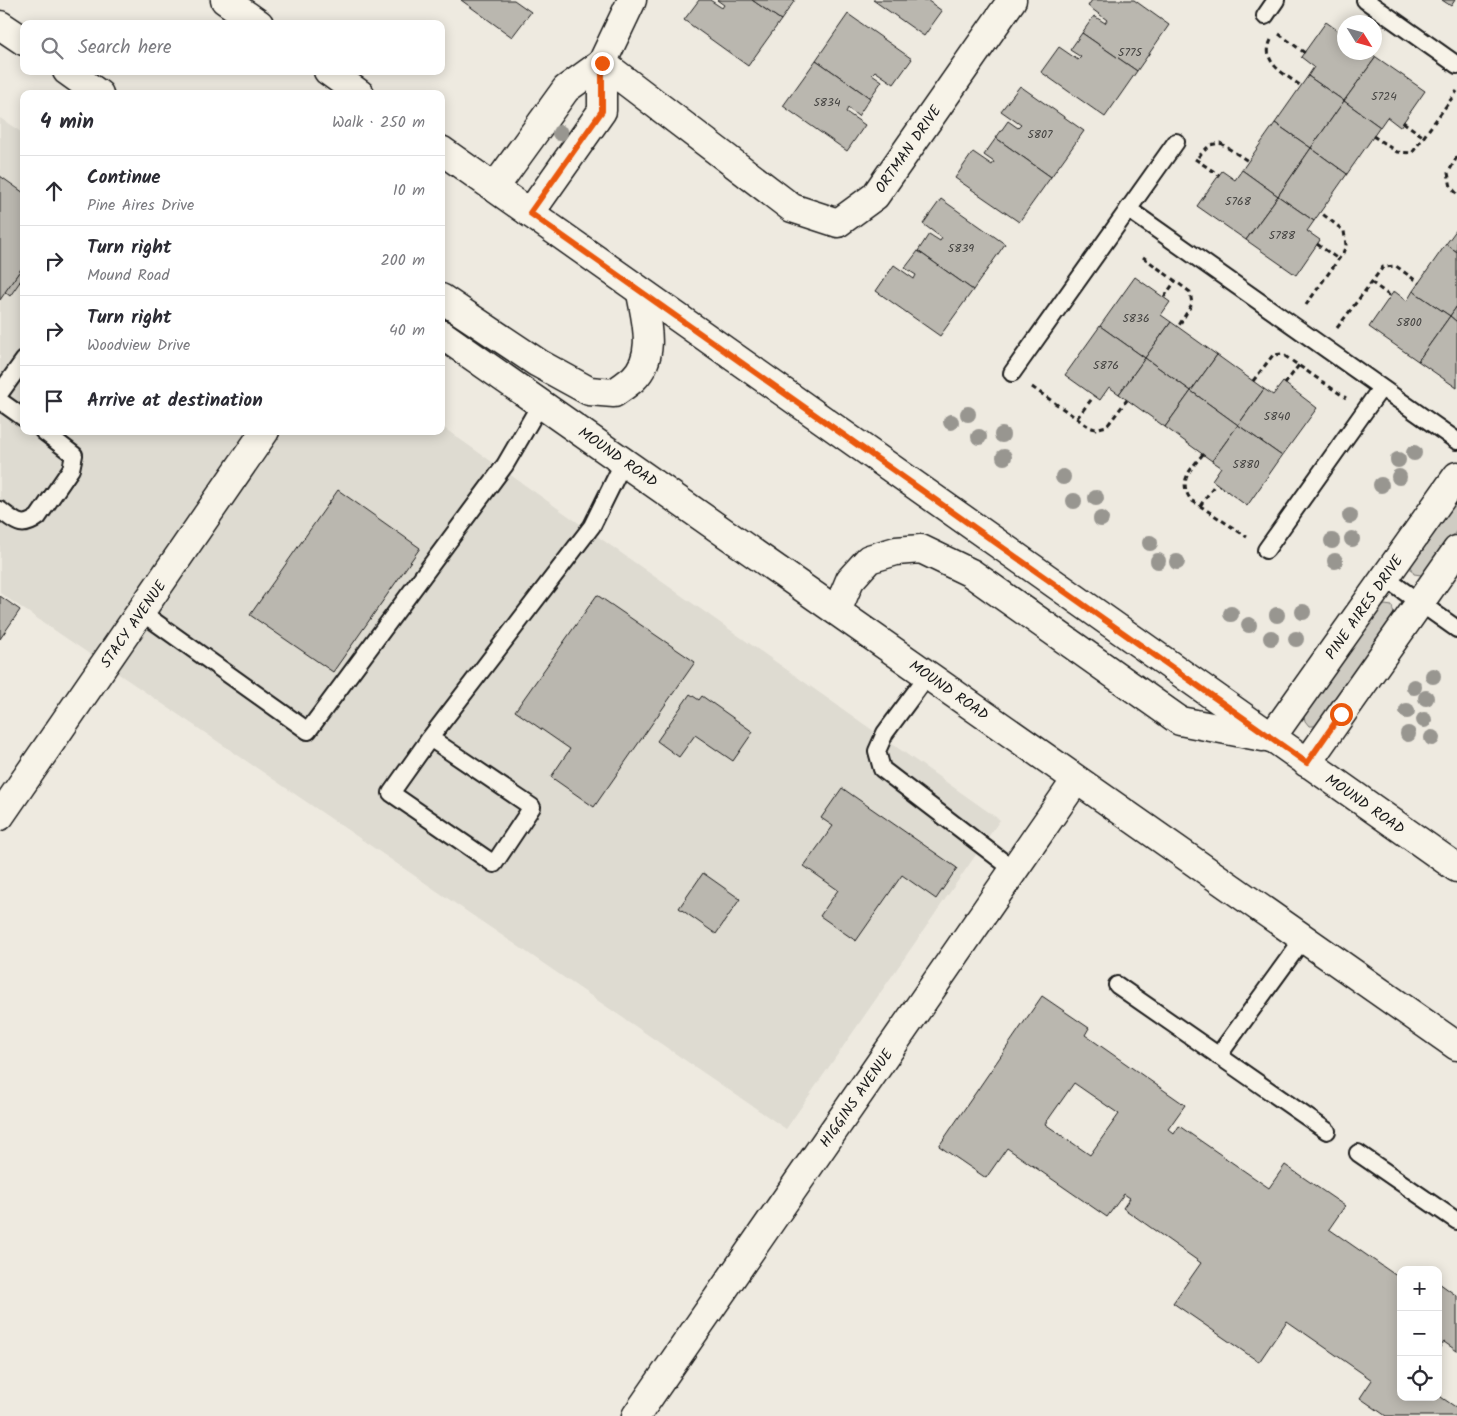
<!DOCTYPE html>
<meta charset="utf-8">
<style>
body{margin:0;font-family:Kalam,sans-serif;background:#f7f7f7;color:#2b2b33}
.controls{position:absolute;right:15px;bottom:15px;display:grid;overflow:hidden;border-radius:10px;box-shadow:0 2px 12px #0003}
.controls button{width:45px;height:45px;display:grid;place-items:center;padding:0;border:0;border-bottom:1px solid #e1e1e2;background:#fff;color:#2b2b33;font:25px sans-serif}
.compass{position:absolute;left:1337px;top:15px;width:45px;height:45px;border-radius:50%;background:#fff;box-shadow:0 2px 12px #0003;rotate:127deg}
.stop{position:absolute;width:15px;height:15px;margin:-11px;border:4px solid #ea580c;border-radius:50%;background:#fff}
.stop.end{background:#ea580c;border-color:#fff;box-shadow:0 1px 5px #0008}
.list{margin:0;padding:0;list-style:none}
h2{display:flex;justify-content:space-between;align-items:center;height:65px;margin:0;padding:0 20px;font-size:21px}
h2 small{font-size:16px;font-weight:400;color:#7c7c81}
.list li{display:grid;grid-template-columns:32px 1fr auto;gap:15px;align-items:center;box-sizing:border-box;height:70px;padding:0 20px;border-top:1px solid #e1e1e2}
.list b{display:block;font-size:19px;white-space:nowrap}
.list p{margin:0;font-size:16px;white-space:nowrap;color:#7c7c81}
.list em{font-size:16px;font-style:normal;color:#7c7c81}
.icon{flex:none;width:28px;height:28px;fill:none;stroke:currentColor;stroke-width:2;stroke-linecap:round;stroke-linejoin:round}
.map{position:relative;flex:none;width:1457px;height:1416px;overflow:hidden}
.search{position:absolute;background:#fff;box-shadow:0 2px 12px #0003;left:20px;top:20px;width:425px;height:55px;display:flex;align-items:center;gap:12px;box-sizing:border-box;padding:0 18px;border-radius:10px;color:#7c7c81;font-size:19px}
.panel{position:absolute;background:#fff;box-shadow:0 2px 12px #0003;left:20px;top:90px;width:425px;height:345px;border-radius:10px}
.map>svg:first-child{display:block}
.built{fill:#dedbd1}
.green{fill:#cfccc3;stroke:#767470}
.building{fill:#bab7af;stroke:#1c1c1c;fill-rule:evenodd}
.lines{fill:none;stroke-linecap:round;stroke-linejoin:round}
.lane-casing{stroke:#1c1c1c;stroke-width:20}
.street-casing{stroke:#1c1c1c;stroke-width:31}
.secondary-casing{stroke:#1c1c1c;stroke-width:31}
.path{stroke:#1c1c1c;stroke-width:3;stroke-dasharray:5 4;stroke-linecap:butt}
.lane{stroke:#f7f3e8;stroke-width:16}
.street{stroke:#f7f3e8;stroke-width:28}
.secondary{stroke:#f7f3e8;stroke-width:28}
.tree{fill:#989690}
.route{stroke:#ea580c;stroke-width:6}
.labels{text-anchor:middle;stroke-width:4;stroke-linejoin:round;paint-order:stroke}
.number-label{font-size:12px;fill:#444341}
.street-label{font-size:15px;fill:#1c1c1c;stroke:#f7f3e8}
</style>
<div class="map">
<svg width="1457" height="1416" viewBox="0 0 1457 1416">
<rect width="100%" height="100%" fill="#eeeae0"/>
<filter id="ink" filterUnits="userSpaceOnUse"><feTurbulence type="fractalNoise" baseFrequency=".02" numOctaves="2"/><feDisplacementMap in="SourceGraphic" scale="10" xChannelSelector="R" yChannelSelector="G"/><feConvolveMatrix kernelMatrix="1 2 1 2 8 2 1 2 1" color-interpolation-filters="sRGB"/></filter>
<g filter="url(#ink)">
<path class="built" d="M 0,118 L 24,134 L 24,431 L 441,431 L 441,426 L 1000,820 L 786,1129 L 0,593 Z"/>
<g class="green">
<path d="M 1457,498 L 1457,530 L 1427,573 L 1421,575 L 1414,574 L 1411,569 L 1412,562 Z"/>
<path d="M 1385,605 L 1392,606 L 1395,619 L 1319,726 L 1309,726 L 1305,721 L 1304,716 L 1379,608 Z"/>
</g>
<g class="building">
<path d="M 461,0 L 514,0 L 531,12 L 512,37 Z"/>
<path d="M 699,0 L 710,0 L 722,8 L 724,5 L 717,0 L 752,0 L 781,20 L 748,66 L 684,20 Z"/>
<path d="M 752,0 L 795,0 L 781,20 Z"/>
<path d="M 873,0 L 927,0 L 942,11 L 924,36 Z"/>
<path d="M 1092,0 L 1134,0 L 1169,25 L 1137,71 L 1082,33 L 1094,16 L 1105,23 L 1107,20 L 1088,6 Z"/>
<path d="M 1442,0 L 1455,0 L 1451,6 Z"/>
<path d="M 848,14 L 912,59 L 894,84 L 875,71 L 872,74 L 882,81 L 870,98 L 816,60 Z"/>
<path d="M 1326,22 L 1344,35 L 1344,52 L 1369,52 L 1376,57 L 1344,101 L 1308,76 L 1314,67 L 1301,57 Z"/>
<path d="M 1082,33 L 1137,71 L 1105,117 L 1041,72 L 1059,47 L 1078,60 L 1081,57 L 1070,50 Z"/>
<path d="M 1376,57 L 1425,91 L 1400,127 L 1387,117 L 1380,127 L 1344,101 Z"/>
<path d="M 816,60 L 870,98 L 858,116 L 848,108 L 846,112 L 865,125 L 847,151 L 783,106 Z"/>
<path d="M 1308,76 L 1344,101 L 1311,148 L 1275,123 Z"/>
<path d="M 1020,86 L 1084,131 L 1051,177 L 996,138 L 1008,121 L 1018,128 L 1021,125 L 1001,111 Z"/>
<path d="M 1344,101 L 1380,127 L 1347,174 L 1311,148 Z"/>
<path d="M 1275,123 L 1311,148 L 1278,196 L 1242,170 Z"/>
<path d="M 996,138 L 1051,177 L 1019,222 L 955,178 L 973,152 L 992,165 L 994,162 L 984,155 Z"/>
<path d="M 1311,148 L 1347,174 L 1314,221 L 1278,196 Z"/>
<path d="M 1242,170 L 1278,196 L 1246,240 L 1197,206 L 1222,171 L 1235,180 Z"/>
<path d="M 0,176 L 24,193 L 24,265 L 0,300 Z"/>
<path d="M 1278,196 L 1314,221 L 1307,231 L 1320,240 L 1296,275 L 1246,240 Z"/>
<path d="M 941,199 L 1005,244 L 973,290 L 918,251 L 929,234 L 940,241 L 942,238 L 923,224 Z"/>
<path d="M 1457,229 L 1457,252 L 1446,244 Z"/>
<path d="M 1446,244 L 1457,252 L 1457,306 L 1450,316 L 1413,291 Z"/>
<path d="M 918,251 L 973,290 L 940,336 L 876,291 L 894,265 L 914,279 L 916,275 L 905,268 Z"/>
<path d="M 24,265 L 24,276 L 10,296 L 5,292 Z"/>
<path d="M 1135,277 L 1170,302 L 1161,315 L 1171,322 L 1145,358 L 1100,326 Z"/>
<path d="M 1394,291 L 1407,301 L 1413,291 L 1450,316 L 1418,361 L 1369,327 Z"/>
<path d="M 1457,306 L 1457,322 L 1450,316 Z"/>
<path d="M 1450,316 L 1457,322 L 1457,388 L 1418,361 Z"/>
<path d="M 1171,322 L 1217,355 L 1191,391 L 1145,358 Z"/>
<path d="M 1100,326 L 1145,358 L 1119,394 L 1109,387 L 1100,400 L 1065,375 Z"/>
<path d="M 1217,355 L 1264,389 L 1238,425 L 1191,391 Z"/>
<path d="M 1145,358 L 1191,391 L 1165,427 L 1119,394 Z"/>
<path d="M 1283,382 L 1317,408 L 1282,456 L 1238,425 L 1264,389 L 1273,395 Z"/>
<path d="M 1191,391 L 1238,425 L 1212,461 L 1165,427 Z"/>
<path d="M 1238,425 L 1282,456 L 1247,506 L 1212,480 L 1221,467 L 1212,461 Z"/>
<path d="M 338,490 L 420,548 L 333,672 L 250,615 Z"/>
<path d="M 597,595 L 695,662 L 594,807 L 551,777 L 570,749 L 515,711 Z"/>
<path d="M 0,596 L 20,610 L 0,639 Z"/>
<path d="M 690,694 L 699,700 L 702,696 L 753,732 L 733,761 L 695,735 L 679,757 L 657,741 Z"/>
<path d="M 842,788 L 957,868 L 936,899 L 902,875 L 856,941 L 820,916 L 838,890 L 804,866 L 833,826 L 821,818 Z"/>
<path d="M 703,873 L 740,899 L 716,934 L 679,908 Z"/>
<path d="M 1042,996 L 1089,1028 L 1085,1035 L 1185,1105 L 1168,1129 L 1174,1134 L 1179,1126 L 1269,1188 L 1285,1165 L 1345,1206 L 1329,1229 L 1401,1279 L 1401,1397 L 1438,1397 L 1438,1395 L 1457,1408 L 1457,1416 L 1386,1416 L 1360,1398 L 1372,1380 L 1287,1321 L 1259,1362 L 1173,1303 L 1201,1263 L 1123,1208 L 1130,1198 L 1124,1194 L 1107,1217 L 1007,1148 L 986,1178 L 939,1146 ZM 1074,1083 L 1119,1114 L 1090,1155 L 1045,1124 Z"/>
<path d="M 1439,1283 L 1457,1296 L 1457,1351 L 1444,1342 L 1438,1350 Z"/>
</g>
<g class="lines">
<g class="lane-casing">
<g id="lane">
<path d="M 1365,0 L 1457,65"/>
<path d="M 1265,16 L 1276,0"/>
<path d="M 1128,209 L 1457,441"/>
<path d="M 1012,373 L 1176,142"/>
<path d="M 0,393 L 24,360"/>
<path d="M 0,401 L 24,418"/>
<path d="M 0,510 C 15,521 21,530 38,517 L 71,469 L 74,455 L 43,431"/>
<path d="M 1266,550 L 1381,388"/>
<path d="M 1385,578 L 1457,629"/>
<path d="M 141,612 L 308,731 L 505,465 L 541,403"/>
<path d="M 928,675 L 885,733 L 877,751 L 882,769 L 1014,870"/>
<path d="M 430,738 L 532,807 L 494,864 L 391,793 L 430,738 L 592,526 L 624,461"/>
<path d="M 1117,985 L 1327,1131"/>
<path d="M 1218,1056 L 1303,939"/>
<path d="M 1358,1153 L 1457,1221"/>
</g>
</g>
<g class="street-casing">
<g id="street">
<path d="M 602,63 L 792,208 L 838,223 L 875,196 L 1012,0"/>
<path d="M 495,187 L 566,89 L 602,63"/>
<path d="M 530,213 L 602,111 L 602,63 L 632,0"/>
<path d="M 1271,738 L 1457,476"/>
<path d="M 1307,763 L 1457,550"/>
<path d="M 0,816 L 265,431"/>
<path d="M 636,1416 L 1076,780"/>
</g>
</g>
<g class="secondary-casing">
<g id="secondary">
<path d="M 225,0 L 259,24"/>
<path d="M 0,25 L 24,41"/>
<path d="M 67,71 L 99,94"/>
<path d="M 328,71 L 360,94"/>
<path d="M 441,150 L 1457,868"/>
<path d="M 441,298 L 538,363 L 589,391 L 614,393 C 620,389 627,384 633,379 C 657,356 646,321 641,293"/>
<path d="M 441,334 L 1457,1046"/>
<path d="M 837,611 L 850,580 L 869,559 L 896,551 L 921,549 L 971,573 L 1180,721 L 1263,737"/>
</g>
</g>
<g class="path">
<path d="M 1279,34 L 1305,53"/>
<path d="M 1271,40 C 1260,63 1285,74 1301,86"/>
<path d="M 1403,122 L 1424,137"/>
<path d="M 1373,136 L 1397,152 L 1412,153 L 1457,91"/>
<path d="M 1198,157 L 1210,145 L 1220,143 L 1248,161"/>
<path d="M 1457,157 L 1448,173 L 1451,187 L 1457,194"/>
<path d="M 1195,159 L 1219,175"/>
<path d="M 1317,244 L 1338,259"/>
<path d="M 1143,257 L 1190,292 L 1192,304 L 1178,327"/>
<path d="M 20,281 L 24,283"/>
<path d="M 1371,282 L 1390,296"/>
<path d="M 1164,297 L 1176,280"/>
<path d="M 1306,305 L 1343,253 L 1346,245 L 1344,231 L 1320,212"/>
<path d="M 1337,328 L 1383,267 L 1396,266 L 1419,283"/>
<path d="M 1253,381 L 1273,355 L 1282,354 L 1346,398"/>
<path d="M 1285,384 L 1299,365"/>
<path d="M 1032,387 L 1089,427 L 1095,429 L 1107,426 L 1127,400"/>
<path d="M 1077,418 L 1094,396"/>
<path d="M 1203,454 C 1191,469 1177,481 1191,500 L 1247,537"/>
<path d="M 1200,506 L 1216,483"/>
</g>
<use href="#lane" class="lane"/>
<use href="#street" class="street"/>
<use href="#secondary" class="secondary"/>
</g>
<g class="tree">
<circle cx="560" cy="133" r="8"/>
<circle cx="968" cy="414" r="8"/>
<circle cx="951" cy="422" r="8"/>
<circle cx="1002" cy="435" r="8"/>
<circle cx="979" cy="437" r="8"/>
<circle cx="1414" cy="453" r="8"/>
<circle cx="1004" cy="457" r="8"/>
<circle cx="1398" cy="460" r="8"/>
<circle cx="1063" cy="477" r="8"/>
<circle cx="1399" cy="477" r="8"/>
<circle cx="1381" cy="485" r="8"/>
<circle cx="1096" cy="498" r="8"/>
<circle cx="1074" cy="501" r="8"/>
<circle cx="1350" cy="516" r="8"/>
<circle cx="1101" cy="519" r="8"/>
<circle cx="1352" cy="539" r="8"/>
<circle cx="1332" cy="541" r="8"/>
<circle cx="1150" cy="543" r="8"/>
<circle cx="1158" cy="561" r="8"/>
<circle cx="1335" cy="561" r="8"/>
<circle cx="1177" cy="562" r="8"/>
<circle cx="1303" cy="612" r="8"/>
<circle cx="1231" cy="614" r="8"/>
<circle cx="1277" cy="615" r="8"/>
<circle cx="1249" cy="625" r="8"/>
<circle cx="1271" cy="638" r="8"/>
<circle cx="1296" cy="639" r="8"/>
<circle cx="1433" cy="676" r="8"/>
<circle cx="1414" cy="687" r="8"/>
<circle cx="1426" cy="698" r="8"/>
<circle cx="1407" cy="711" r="8"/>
<circle cx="1424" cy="720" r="8"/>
<circle cx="1408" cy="734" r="8"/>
<circle cx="1432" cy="738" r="8"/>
</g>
</g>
<g class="lines" filter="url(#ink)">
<path class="route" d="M 602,63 L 602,111 L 530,213 L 1307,763 L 1341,714"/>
</g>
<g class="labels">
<g class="number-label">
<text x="1130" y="56">5775</text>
<text x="1384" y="100">5724</text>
<text x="827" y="106">5834</text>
<text x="1040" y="138">5807</text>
<text x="1238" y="205">5768</text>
<text x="1282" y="239">5788</text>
<text x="961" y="252">5839</text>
<text x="1136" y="322">5836</text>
<text x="1409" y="326">5800</text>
<text x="1106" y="369">5876</text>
<text x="1277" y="420">5840</text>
<text x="1246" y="468">5880</text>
</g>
<g class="street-label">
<text transform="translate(908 149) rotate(-55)" y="5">ORTMAN DRIVE</text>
<text transform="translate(618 457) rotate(35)" y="5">MOUND ROAD</text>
<text transform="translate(1364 607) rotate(-55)" y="5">PINE AIRES DRIVE</text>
<text transform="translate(133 624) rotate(-55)" y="5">STACY AVENUE</text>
<text transform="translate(949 690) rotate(35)" y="5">MOUND ROAD</text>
<text transform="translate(1365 804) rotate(35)" y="5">MOUND ROAD</text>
<text transform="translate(856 1098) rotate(-55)" y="5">HIGGINS AVENUE</text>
</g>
</g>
</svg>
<div class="controls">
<button>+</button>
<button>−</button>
<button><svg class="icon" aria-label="locate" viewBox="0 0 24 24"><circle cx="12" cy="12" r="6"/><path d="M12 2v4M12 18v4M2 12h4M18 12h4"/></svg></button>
</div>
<svg class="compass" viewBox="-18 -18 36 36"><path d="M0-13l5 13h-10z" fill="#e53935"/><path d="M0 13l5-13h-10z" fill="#7c7c81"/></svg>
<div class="stop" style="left:1341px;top:714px"></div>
<div class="stop end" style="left:602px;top:63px"></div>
<div class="search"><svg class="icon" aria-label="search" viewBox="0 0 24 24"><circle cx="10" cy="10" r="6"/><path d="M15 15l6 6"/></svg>Search here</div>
<section class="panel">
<h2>4 min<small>Walk · 250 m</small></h2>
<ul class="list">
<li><svg class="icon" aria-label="ahead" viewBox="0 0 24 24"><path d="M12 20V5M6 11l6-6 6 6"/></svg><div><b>Continue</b><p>Pine Aires Drive</p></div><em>10 m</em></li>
<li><svg class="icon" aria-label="right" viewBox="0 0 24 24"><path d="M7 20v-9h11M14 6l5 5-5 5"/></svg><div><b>Turn right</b><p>Mound Road</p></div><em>200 m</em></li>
<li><svg class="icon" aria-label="right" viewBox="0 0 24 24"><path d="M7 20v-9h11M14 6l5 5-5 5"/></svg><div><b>Turn right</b><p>Woodview Drive</p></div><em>40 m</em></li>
<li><svg class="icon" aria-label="arrive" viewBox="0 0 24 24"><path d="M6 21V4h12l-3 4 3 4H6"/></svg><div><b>Arrive at destination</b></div></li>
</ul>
</section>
</div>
